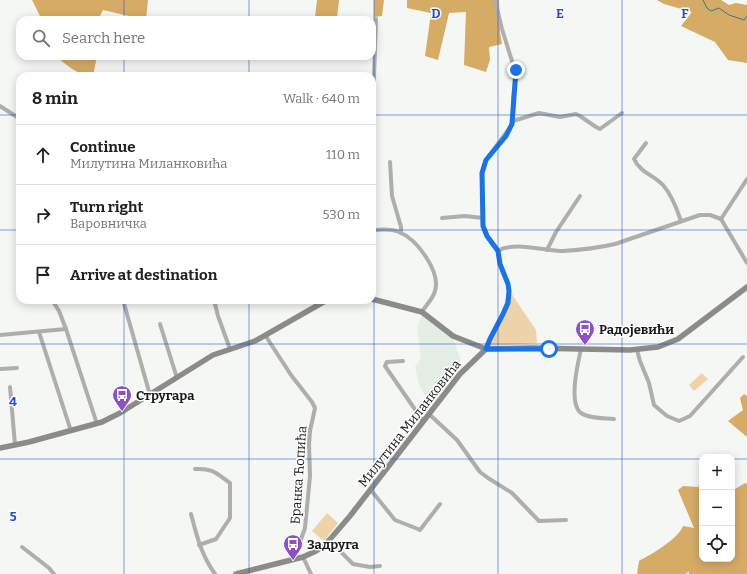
<!DOCTYPE html>
<meta charset="utf-8">
<style>
body{margin:0;font-family:Bitter,serif;background:#f6f6f6;color:#202124}
.controls{position:absolute;right:12px;bottom:12px;display:grid;overflow:hidden;border-radius:8px;box-shadow:0 2px 10px #0003}
.controls button{width:36px;height:36px;display:grid;place-items:center;padding:0;border:0;border-bottom:1px solid #e0e0e0;background:#fff;color:#202124;font:20px sans-serif}
.stop{position:absolute;width:12px;height:12px;margin:-9px;border:3px solid #1a73e8;border-radius:50%;background:#fff}
.stop.end{background:#1a73e8;border-color:#fff;box-shadow:0 1px 4px #0008}
.list{margin:0;padding:0;list-style:none}
h2{display:flex;justify-content:space-between;align-items:center;height:52px;margin:0;padding:0 16px;font-size:17px}
h2 small{font-size:13px;font-weight:400;color:#757577}
.list li{display:grid;grid-template-columns:26px 1fr auto;gap:12px;align-items:center;box-sizing:border-box;height:60px;padding:0 16px;border-top:1px solid #e0e0e0}
.list b{display:block;font-size:15px;white-space:nowrap}
.list p{margin:0;font-size:13px;white-space:nowrap;color:#757577}
.list em{font-size:13px;font-style:normal;color:#757577}
.icon{flex:none;width:22px;height:22px;fill:none;stroke:currentColor;stroke-width:2;stroke-linecap:round;stroke-linejoin:round}
.map{position:relative;flex:none;width:747px;height:574px;overflow:hidden}
.search{position:absolute;background:#fff;box-shadow:0 2px 10px #0003;left:16px;top:16px;width:360px;height:44px;display:flex;align-items:center;gap:10px;box-sizing:border-box;padding:0 14px;border-radius:12px;color:#757577;font-size:15px}
.panel{position:absolute;background:#fff;box-shadow:0 2px 10px #0003;left:16px;top:72px;width:360px;height:232px;border-radius:12px}
.map>svg:first-child{display:block}
.built{fill:#e5eee4}
.green{fill:#eed3a9}
.forest{fill:#d6ab66}
.lines{fill:none;stroke-linecap:round;stroke-linejoin:round}
.stream{stroke:#2d7d87;stroke-width:1}
.street{stroke:#aeaeac;stroke-width:4}
.secondary{stroke:#8b8b88;stroke-width:5.5}
.route{stroke:#1a73e8;stroke-width:5}
.grid{fill:none;stroke:#1d4ed8;stroke-width:1;stroke-opacity:0.55}
.labels{text-anchor:middle;stroke-width:3;stroke-linejoin:round;paint-order:stroke}
.poi-label{font-size:13px;font-weight:bold;fill:#181918;stroke:#fff;text-anchor:start}
.street-label{font-size:13px;fill:#181918;stroke:#fff}
.grid-label{font-size:13px;text-anchor:middle;font-weight:bold;fill:#1d4ed8;stroke:#fff;stroke-width:3;stroke-linejoin:round;paint-order:stroke}
</style>
<div class="map">
<svg width="747" height="574" viewBox="0 0 747 574">
<rect width="100%" height="100%" fill="#f4f7f3"/>
<path class="built" d="M 422,315 L 453,338 L 463,367 L 431,403 L 420,388 L 415,367 L 421,358 L 417,327 Z"/>
<g class="green">
<path d="M 509,290 L 536,330 L 537,343 L 489,346 L 508,307 Z"/>
<path d="M 702,373 L 708,379 L 694,391 L 689,385 Z"/>
<path d="M 327,513 L 338,523 L 324,541 L 312,531 Z"/>
</g>
<g class="forest">
<path d="M 32,0 L 148,0 L 146,20 L 103,10 L 98,20 L 42,20 Z"/>
<path d="M 317,0 L 339,0 L 337,18 L 315,17 Z"/>
<path d="M 374,0 L 384,0 L 382,16 L 374,17 Z"/>
<path d="M 407,0 L 499,0 L 500,32 L 502,44 L 489,47 L 490,60 L 486,72 L 464,65 L 466,12 L 449,13 L 438,60 L 425,56 L 431,13 L 407,8 Z"/>
<path d="M 657,0 L 721,0 L 729,5 L 736,3 L 747,5 L 747,63 L 728,60 L 715,42 L 681,26 L 692,12 L 664,4 Z"/>
<path d="M 56,56 L 97,56 L 93,76 C 79,76 66,65 56,56 Z"/>
<path d="M 744,394 L 747,396 L 747,437 L 728,421 L 743,410 L 740,398 Z"/>
<path d="M 702,479 L 702,559 L 732,559 L 732,491 L 745,483 L 747,484 L 747,574 L 689,574 L 689,572 L 685,574 L 637,574 L 639,561 C 652,554 678,539 683,526 L 694,528 L 678,490 L 683,486 L 698,487 Z"/>
</g>
<g class="lines">
<path class="stream" d="M 703,0 L 707,8 L 711,11 L 719,8 L 729,15 L 744,20 L 747,16"/>
<g class="street">
<path d="M 0,106 L 20,119"/>
<path d="M 372,108 L 373,106 L 376,19"/>
<path d="M 513,121 L 539,113 L 560,117 L 576,114 L 580,116 L 596,127 L 600,129 L 622,113"/>
<path d="M 646,143 L 634,159 C 640,172 653,175 663,185 C 672,195 677,209 681,221"/>
<path d="M 390,162 L 392,196 L 401,227 L 401,233"/>
<path d="M 442,218 L 465,216 L 483,218"/>
<path d="M 721,219 L 747,263"/>
<path d="M 721,219 L 747,179"/>
<path d="M 372,230 C 382,230 390,228 399,232 C 417,239 441,272 435,291 C 433,299 426,305 422,312"/>
<path d="M 547,250 L 556,232 L 580,196"/>
<path d="M 498,251 C 513,241 545,251 563,251 C 580,250 598,248 615,244 L 700,215 L 710,215 L 721,219"/>
<path d="M 52,300 L 59,311 L 66,329 L 97,424"/>
<path d="M 123,300 L 150,395"/>
<path d="M 214,300 L 218,316 L 230,349"/>
<path d="M 160,324 L 177,378"/>
<path d="M 39,332 L 71,431"/>
<path d="M 0,335 L 66,329"/>
<path d="M 265,335 L 291,375 L 312,402 L 315,408 L 310,431 L 309,444 L 310,476 L 305,528 L 294,559"/>
<path d="M 486,349 L 490,339 L 503,314 L 507,303 L 509,291 L 508,284 L 500,264 L 498,251 L 487,236 L 483,226 L 482,173 L 486,160 L 511,126 L 513,119 L 513,99 L 516,74 L 502,29 L 495,0"/>
<path d="M 581,349 C 578,363 568,403 581,413 C 590,419 604,418 614,419"/>
<path d="M 637,350 L 640,361 L 649,383 L 654,405 L 667,416 L 679,421 L 690,416 L 743,357"/>
<path d="M 403,361 L 387,362 L 385,366 L 423,421"/>
<path d="M 0,369 L 17,368"/>
<path d="M 10,387 L 15,445"/>
<path d="M 429,414 L 457,440 L 480,472 L 488,478 L 512,493 L 539,521 L 566,520"/>
<path d="M 195,469 C 213,468 216,473 230,483 L 230,518 L 216,539 L 199,545"/>
<path d="M 370,489 L 395,520 L 418,529 L 420,530 L 440,504"/>
<path d="M 191,514 C 197,537 201,554 215,574"/>
<path d="M 328,542 L 341,552 L 353,564 L 370,567 L 380,566"/>
<path d="M 22,547 L 49,568 L 54,574"/>
<path d="M 303,557 L 311,574"/>
</g>
<g class="secondary">
<path d="M 372,299 L 422,312 L 453,336 L 486,349 L 531,348 L 630,350 L 658,347 L 678,339 L 747,287"/>
<path d="M 0,448 L 29,442 L 102,422 L 120,413 L 213,355 L 255,341 L 327,300"/>
<path d="M 236,574 L 303,557 L 316,551 L 325,545 L 350,516 L 460,374 L 486,349"/>
</g>
</g>
<g class="lines">
<path class="route" d="M 516,70 L 512,124 L 506,136 L 486,160 L 482,173 L 483,226 L 487,236 L 498,251 L 500,264 L 508,284 L 509,291 L 508,303 L 503,314 L 490,339 L 486,349 L 549,349"/>
</g>
<path class="grid" d="M 124,0 L 124,20M 249,0 L 249,20M 374,0 L 374,574M 498,0 L 498,574M 622,0 L 622,574M 124,56 L 124,76M 249,56 L 249,76M 0,115 L 20,115M 372,115 L 747,115M 0,230 L 20,230M 372,230 L 747,230M 124,300 L 124,574M 249,300 L 249,574M 0,344 L 747,344M 0,459 L 702,459M 732,459 L 747,459"/>
<defs>
<g id="bus-pin" transform="scale(1)"><path d="M0 17L-7.5 6A9.5 9.5 0 1 1 7.5 6Z" fill="#8d50c6" stroke="#fff"/><path d="M-5-6H5V4H4V6H2V4H-2V6H-4V4H-5ZM-3.5-4V0h7V-4ZM-3.5 1.2v1.5H-2V1.2ZM2 1.2v1.5H3.5V1.2Z" fill="#fff"/></g>
</defs>
<g fill-rule="evenodd">
<use href="#bus-pin" x="585" y="329"/>
<use href="#bus-pin" x="122" y="395"/>
<use href="#bus-pin" x="293" y="544"/>
</g>
<g class="labels">
<g class="poi-label">
<text x="599" y="334">Радојевићи</text>
<text x="136" y="400">Стругара</text>
<text x="307" y="549">Задруга</text>
</g>
<g class="street-label">
<text transform="translate(409 423) rotate(-52)" y="5">Милутина Миланковића</text>
<text transform="translate(298 475) rotate(-86)" y="5">Бранка Ћопића</text>
</g>
</g>
<g class="grid-label">
<text x="436" y="18">D</text>
<text x="560" y="18">E</text>
<text x="685" y="18">F</text>
<text x="13" y="406">4</text>
<text x="13" y="521">5</text>
</g>
</svg>
<div class="controls">
<button>+</button>
<button>−</button>
<button><svg class="icon" aria-label="locate" viewBox="0 0 24 24"><circle cx="12" cy="12" r="6"/><path d="M12 2v4M12 18v4M2 12h4M18 12h4"/></svg></button>
</div>
<div class="stop" style="left:549px;top:349px"></div>
<div class="stop end" style="left:516px;top:70px"></div>
<div class="search"><svg class="icon" aria-label="search" viewBox="0 0 24 24"><circle cx="10" cy="10" r="6"/><path d="M15 15l6 6"/></svg>Search here</div>
<section class="panel">
<h2>8 min<small>Walk · 640 m</small></h2>
<ul class="list">
<li><svg class="icon" aria-label="ahead" viewBox="0 0 24 24"><path d="M12 20V5M6 11l6-6 6 6"/></svg><div><b>Continue</b><p>Милутина Миланковића</p></div><em>110 m</em></li>
<li><svg class="icon" aria-label="right" viewBox="0 0 24 24"><path d="M7 20v-9h11M14 6l5 5-5 5"/></svg><div><b>Turn right</b><p>Варовничка</p></div><em>530 m</em></li>
<li><svg class="icon" aria-label="arrive" viewBox="0 0 24 24"><path d="M6 21V4h12l-3 4 3 4H6"/></svg><div><b>Arrive at destination</b></div></li>
</ul>
</section>
</div>
